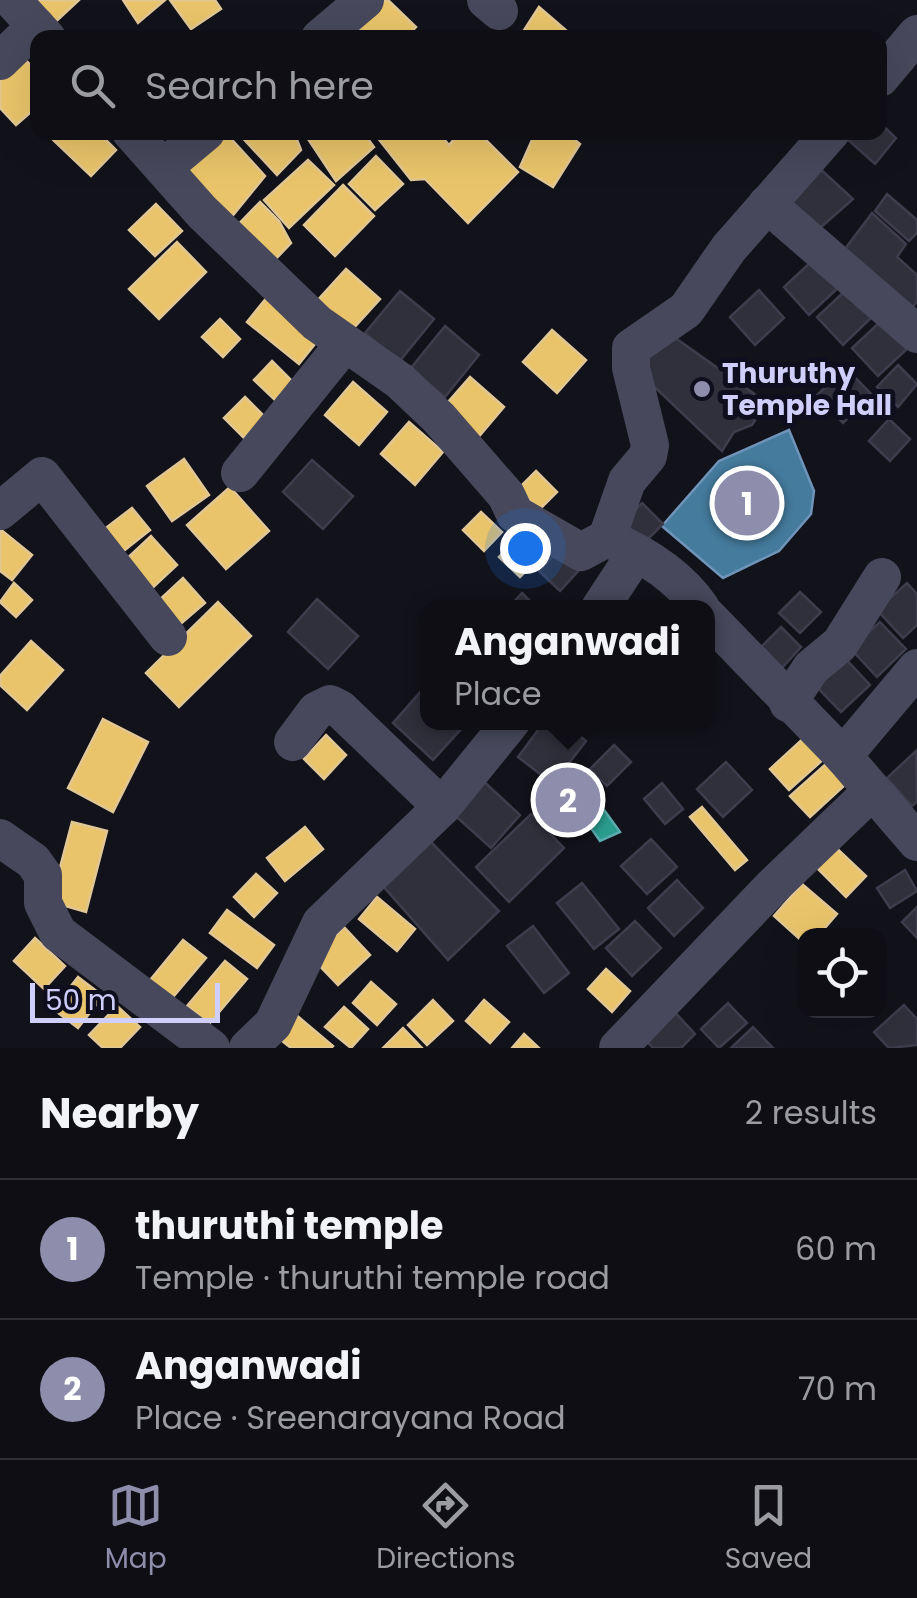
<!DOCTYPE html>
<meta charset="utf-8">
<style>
body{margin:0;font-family:Poppins,sans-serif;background:#1c1c22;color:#f1f3f6}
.controls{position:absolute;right:30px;bottom:30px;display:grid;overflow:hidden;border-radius:20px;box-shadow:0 10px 40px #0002}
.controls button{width:90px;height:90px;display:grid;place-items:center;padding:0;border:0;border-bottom:2px solid #2e2e34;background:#0e0e14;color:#f1f3f6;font:50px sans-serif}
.scale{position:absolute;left:30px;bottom:25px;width:190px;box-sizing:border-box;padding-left:10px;border:5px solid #d0cffb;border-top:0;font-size:28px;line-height:35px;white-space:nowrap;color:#d0cffb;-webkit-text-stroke:8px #0f0e1e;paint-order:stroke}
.you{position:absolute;left:525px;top:548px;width:35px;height:35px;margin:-25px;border:8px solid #fff;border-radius:50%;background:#1a73e8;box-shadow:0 0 0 15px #1a73e833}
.badge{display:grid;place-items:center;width:65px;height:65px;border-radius:50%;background:#8e8dac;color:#fff;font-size:32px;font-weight:700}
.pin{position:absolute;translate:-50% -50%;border:5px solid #fff;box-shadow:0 2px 10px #0006}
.popup{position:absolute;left:420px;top:600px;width:295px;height:130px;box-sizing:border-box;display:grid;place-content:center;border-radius:20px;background:#0e0e14;filter:drop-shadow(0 2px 8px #0005);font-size:32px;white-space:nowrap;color:#9b9ca0}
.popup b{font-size:38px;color:#f1f3f6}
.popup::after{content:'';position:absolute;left:50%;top:100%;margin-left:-20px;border:20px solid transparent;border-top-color:#0e0e14}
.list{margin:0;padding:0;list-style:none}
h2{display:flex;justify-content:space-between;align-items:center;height:130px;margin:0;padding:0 40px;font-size:42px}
h2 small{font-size:32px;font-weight:400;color:#9b9ca0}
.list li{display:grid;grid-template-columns:65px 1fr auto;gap:30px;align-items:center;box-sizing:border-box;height:140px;padding:0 40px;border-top:2px solid #2e2e34}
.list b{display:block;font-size:38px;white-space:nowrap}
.list p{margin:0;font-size:32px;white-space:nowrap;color:#9b9ca0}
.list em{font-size:32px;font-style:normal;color:#9b9ca0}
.icon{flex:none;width:55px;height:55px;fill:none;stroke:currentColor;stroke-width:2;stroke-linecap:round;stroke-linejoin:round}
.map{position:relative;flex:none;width:917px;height:1048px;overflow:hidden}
.search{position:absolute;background:#0e0e14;box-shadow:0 10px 40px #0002;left:30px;right:30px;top:30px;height:110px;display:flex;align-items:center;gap:25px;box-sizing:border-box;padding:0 35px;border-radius:20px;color:#9b9ca0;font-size:38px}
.sheet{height:410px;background:#0e0e14}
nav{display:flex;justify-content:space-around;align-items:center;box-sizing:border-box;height:140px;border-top:2px solid #2e2e34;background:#0e0e14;font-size:28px;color:#9b9ca0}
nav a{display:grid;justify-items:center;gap:5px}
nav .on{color:#8e8dac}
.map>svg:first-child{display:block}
.homes{fill:#e9c46a;stroke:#e2c796;stroke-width:2.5}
.schools{fill:#2a9d8f;stroke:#5cacaf;stroke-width:2.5}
.public{fill:#457b9d;stroke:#6f94b9;stroke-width:2.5}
.building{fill:#30303c;stroke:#3e3c4d;stroke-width:2.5}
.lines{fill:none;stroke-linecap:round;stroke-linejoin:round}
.minor{stroke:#47485b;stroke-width:38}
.poi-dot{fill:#8e8dac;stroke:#0f0e1e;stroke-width:4}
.labels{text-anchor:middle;stroke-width:10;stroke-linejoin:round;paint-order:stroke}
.poi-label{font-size:28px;font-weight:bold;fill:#d0cffb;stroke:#0f0e1e;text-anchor:start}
</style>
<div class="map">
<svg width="917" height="1048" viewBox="0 0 917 1048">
<rect width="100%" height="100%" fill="#12121a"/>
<g class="homes">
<path d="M 22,0 L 79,0 L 50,27 Z"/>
<path d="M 123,0 L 165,0 L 138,23 Z"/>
<path d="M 170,0 L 215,0 L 221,9 L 191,29 Z"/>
<path d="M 372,0 L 388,0 L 416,27 L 405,38 L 367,38 L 350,19 Z"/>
<path d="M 539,7 L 575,38 L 519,38 Z"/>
<path d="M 21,55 L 38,73 L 38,106 L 16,125 L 0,108 L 0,77 Z"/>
<path d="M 56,132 L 98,132 L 116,150 L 91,176 L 51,138 Z"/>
<path d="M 225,132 L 265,176 L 225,225 L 180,169 Z"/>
<path d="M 294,132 L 301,150 L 277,175 L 238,133 Z"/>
<path d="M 310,132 L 363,132 L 374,147 L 336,181 L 306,136 Z"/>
<path d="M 373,132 L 438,132 L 449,145 L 460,132 L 478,132 L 518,172 L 468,223 L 425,179 L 411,180 Z"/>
<path d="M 527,132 L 565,132 L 580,144 L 553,187 L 520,167 L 532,140 Z"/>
<path d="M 376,156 L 403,184 L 375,210 L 349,184 Z"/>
<path d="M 308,160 L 334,185 L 289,228 L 264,200 Z"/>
<path d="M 343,185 L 374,216 L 335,256 L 304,225 Z"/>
<path d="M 260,202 L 279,221 L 291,243 L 270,265 L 233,230 Z"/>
<path d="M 156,204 L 182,231 L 155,256 L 129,230 Z"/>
<path d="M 177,242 L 206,272 L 159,319 L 129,289 Z"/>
<path d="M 346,269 L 380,299 L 351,331 L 317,301 Z"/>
<path d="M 268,296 L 319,339 L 299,364 L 247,322 Z"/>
<path d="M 220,319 L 240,339 L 223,357 L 202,337 Z"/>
<path d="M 552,330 L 586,360 L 557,393 L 523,362 Z"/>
<path d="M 272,361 L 293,382 L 275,400 L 254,380 Z"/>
<path d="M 470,377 L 504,407 L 476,440 L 442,409 Z"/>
<path d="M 353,382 L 387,412 L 359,445 L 325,415 Z"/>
<path d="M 245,397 L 265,417 L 244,438 L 224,418 Z"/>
<path d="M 409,422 L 443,452 L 415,485 L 381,454 Z"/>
<path d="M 184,459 L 209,495 L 172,521 L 147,486 Z"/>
<path d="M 536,471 L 557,492 L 539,510 L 518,489 Z"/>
<path d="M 230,487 L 269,531 L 226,569 L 187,525 Z"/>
<path d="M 132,508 L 150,530 L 116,557 L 98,534 Z"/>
<path d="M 481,512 L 502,532 L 484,551 L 463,530 Z"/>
<path d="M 0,529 L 32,555 L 12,580 L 0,571 Z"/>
<path d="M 151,536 L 177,565 L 147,593 L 121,564 Z"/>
<path d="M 517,538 L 538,559 L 520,577 L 499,557 Z"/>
<path d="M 183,578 L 205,603 L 177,627 L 156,603 Z"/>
<path d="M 14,583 L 32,600 L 16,617 L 0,602 Z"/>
<path d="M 218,602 L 251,636 L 179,707 L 146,673 Z"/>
<path d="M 31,641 L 63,670 L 27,710 L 0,685 L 0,676 Z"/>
<path d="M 103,719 L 148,742 L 113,812 L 68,788 Z"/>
<path d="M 326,735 L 346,755 L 324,779 L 304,759 Z"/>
<path d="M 806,736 L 826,757 L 789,790 L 770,769 Z"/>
<path d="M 827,763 L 846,784 L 810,817 L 790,796 Z"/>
<path d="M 702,807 L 747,860 L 735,870 L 690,817 Z"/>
<path d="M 72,822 L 107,831 L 86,912 L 51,902 Z"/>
<path d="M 305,827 L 323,849 L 285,881 L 267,858 Z"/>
<path d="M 830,842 L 866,876 L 846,897 L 811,862 Z"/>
<path d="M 256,874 L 277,893 L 254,917 L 234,897 Z"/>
<path d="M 802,884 L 837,914 L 818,936 L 804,936 L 804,943 L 774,916 Z"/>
<path d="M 377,897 L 415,929 L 397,951 L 359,919 Z"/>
<path d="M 227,910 L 274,945 L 257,968 L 210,933 Z"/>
<path d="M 344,927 L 370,955 L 338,985 L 312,958 Z"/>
<path d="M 35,938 L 65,966 L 44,989 L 14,961 Z"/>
<path d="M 183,940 L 206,958 L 168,1003 L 146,985 Z"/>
<path d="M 225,961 L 247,979 L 209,1024 L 187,1006 Z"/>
<path d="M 606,969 L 630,991 L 612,1012 L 588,989 Z"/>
<path d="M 78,977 L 103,996 L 78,1028 L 53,1009 Z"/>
<path d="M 371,982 L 396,1004 L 377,1025 L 353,1003 Z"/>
<path d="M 433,1000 L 453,1021 L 427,1045 L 408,1025 Z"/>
<path d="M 484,1000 L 509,1022 L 490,1043 L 466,1021 Z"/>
<path d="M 117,1006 L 140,1027 L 120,1048 L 103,1048 L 89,1035 Z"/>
<path d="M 344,1007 L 368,1029 L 351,1048 L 325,1027 Z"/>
<path d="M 295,1014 L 333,1046 L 331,1048 L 291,1048 L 276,1036 Z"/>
<path d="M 403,1028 L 422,1048 L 383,1048 Z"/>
<path d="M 524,1034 L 539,1048 L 512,1048 Z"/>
</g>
<path class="schools" d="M 602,807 L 620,832 L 600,841 L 584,818 Z"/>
<path class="public" d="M 789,430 L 814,491 L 811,514 L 779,551 L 723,578 L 662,526 L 719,461 Z"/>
<g class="building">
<path d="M 880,123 L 896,138 L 875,164 L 846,138 L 852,132 L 880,132 Z"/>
<path d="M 817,166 L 853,199 L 820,228 L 788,199 Z"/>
<path d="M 887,194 L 917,220 L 917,233 L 909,241 L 875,211 Z"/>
<path d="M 872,213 L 906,244 L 897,257 L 917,275 L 917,302 L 908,312 L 845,249 Z"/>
<path d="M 813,260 L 838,288 L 809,315 L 784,287 Z"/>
<path d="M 759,290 L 784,318 L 755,345 L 730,317 Z"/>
<path d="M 846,290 L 872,317 L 843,345 L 817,317 Z"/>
<path d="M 400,291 L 434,319 L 399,362 L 365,333 Z"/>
<path d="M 881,321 L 907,349 L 878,376 L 852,348 Z"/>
<path d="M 445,326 L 479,355 L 445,397 L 410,369 Z"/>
<path d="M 674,337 L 767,403 L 752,425 L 734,432 L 722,451 L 642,375 L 638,356 Z"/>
<path d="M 898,365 L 917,384 L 898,407 L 877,387 Z"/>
<path d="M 846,368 L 872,395 L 843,423 L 817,395 Z"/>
<path d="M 889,419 L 910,439 L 890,461 L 869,441 Z"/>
<path d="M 312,460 L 353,496 L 323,529 L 283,492 Z"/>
<path d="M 642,503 L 663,524 L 642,545 L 621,525 Z"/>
<path d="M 560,549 L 580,569 L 560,591 L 539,571 Z"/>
<path d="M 907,583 L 917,594 L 917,625 L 903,638 L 877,610 Z"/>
<path d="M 800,592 L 821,612 L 800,633 L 779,613 Z"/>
<path d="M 522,593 L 537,608 L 508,608 Z"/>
<path d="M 317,599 L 358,636 L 328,669 L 288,632 Z"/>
<path d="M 880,622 L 906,649 L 877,677 L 851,649 Z"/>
<path d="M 781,627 L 801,647 L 781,669 L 760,648 Z"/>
<path d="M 844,657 L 870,685 L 841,712 L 815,685 Z"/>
<path d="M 422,690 L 428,695 L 428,722 L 458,722 L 463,727 L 433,760 L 393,723 Z"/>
<path d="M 544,722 L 562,722 L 586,741 L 553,784 L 518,757 Z"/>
<path d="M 614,745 L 631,762 L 607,786 L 590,769 Z"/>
<path d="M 916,751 L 917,802 L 912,806 L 887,778 Z"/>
<path d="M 726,762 L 752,790 L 723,817 L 697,789 Z"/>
<path d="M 480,778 L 520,815 L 491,848 L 450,811 Z"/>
<path d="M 662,783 L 683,809 L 665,824 L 644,799 Z"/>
<path d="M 572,787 L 575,806 L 567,810 L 559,794 Z"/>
<path d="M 531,814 L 564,848 L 509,902 L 476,867 Z"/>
<path d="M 424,835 L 499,911 L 448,960 L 376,878 Z"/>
<path d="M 651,839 L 677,867 L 647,894 L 621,866 Z"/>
<path d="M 905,870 L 917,891 L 890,908 L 877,888 Z"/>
<path d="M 677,880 L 703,908 L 674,936 L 648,908 Z"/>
<path d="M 582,883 L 619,929 L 594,949 L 557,903 Z"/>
<path d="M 917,907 L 917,938 L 902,922 Z"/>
<path d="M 635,921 L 661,948 L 632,976 L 606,948 Z"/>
<path d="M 533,926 L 569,973 L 544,993 L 507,946 Z"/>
<path d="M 728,1003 L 747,1023 L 719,1048 L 701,1029 Z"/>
<path d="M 904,1005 L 917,1019 L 917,1045 L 889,1048 L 874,1032 Z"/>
<path d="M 670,1007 L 695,1034 L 681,1048 L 653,1048 L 640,1034 Z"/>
<path d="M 753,1027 L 773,1048 L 731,1048 Z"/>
</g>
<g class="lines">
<g class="minor">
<path d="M 12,0 L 47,38"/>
<path d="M 486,0 L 499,11"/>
<path d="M 320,38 L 365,0"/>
<path d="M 0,61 L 36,26"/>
<path d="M 880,78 L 917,34"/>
<path d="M 131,132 L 202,212 L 317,323 L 400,381 L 439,418 L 506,495 L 515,514 L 581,552 L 607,538 C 642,553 679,576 701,608"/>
<path d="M 163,168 L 206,132"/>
<path d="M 767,204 L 917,334"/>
<path d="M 240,473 L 345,343"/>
<path d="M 0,511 L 42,476 L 168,637"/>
<path d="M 607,538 L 627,481 L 648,456 L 650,445 L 631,368 L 631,348 L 686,310 L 729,248 L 831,132"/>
<path d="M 600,608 L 636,553"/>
<path d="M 708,617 L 843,756 L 917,842"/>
<path d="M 788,703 L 811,668 L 840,644 L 882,577"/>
<path d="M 293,742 L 316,711 L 330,704 L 340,709 L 442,807"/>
<path d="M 843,756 L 917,668"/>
<path d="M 0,838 L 33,861 L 43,875 L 43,903 L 58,933 L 211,1048"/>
<path d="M 248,1048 L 273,1024 L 321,923 L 442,807 L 511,722"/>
<path d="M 618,1048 L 773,886 L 872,791"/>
</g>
</g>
<circle class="poi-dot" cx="702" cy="389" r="10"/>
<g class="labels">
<g class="poi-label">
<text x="722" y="383">Thuruthy<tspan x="722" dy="32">Temple Hall</tspan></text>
</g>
</g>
</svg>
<div class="controls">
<button><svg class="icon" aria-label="locate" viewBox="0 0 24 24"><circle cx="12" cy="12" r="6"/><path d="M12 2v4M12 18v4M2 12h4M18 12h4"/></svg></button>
</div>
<div class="scale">50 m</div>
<div class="you"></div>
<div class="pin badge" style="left:747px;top:503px">1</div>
<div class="pin badge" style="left:568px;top:800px">2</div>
<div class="popup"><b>Anganwadi</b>Place</div>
<div class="search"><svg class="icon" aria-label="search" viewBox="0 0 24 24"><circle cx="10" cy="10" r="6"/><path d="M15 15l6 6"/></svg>Search here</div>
</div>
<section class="sheet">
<h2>Nearby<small>2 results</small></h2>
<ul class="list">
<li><span class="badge">1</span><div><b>thuruthi temple</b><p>Temple · thuruthi temple road</p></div><em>60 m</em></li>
<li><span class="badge">2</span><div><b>Anganwadi</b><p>Place · Sreenarayana Road</p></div><em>70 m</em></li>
</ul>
</section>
<nav>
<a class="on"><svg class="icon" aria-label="map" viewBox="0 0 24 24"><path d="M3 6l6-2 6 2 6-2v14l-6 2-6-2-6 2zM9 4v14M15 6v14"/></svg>Map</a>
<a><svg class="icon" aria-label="directions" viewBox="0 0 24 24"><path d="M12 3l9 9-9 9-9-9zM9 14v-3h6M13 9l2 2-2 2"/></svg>Directions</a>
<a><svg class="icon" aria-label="saved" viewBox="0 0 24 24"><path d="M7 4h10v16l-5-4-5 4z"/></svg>Saved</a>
</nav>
